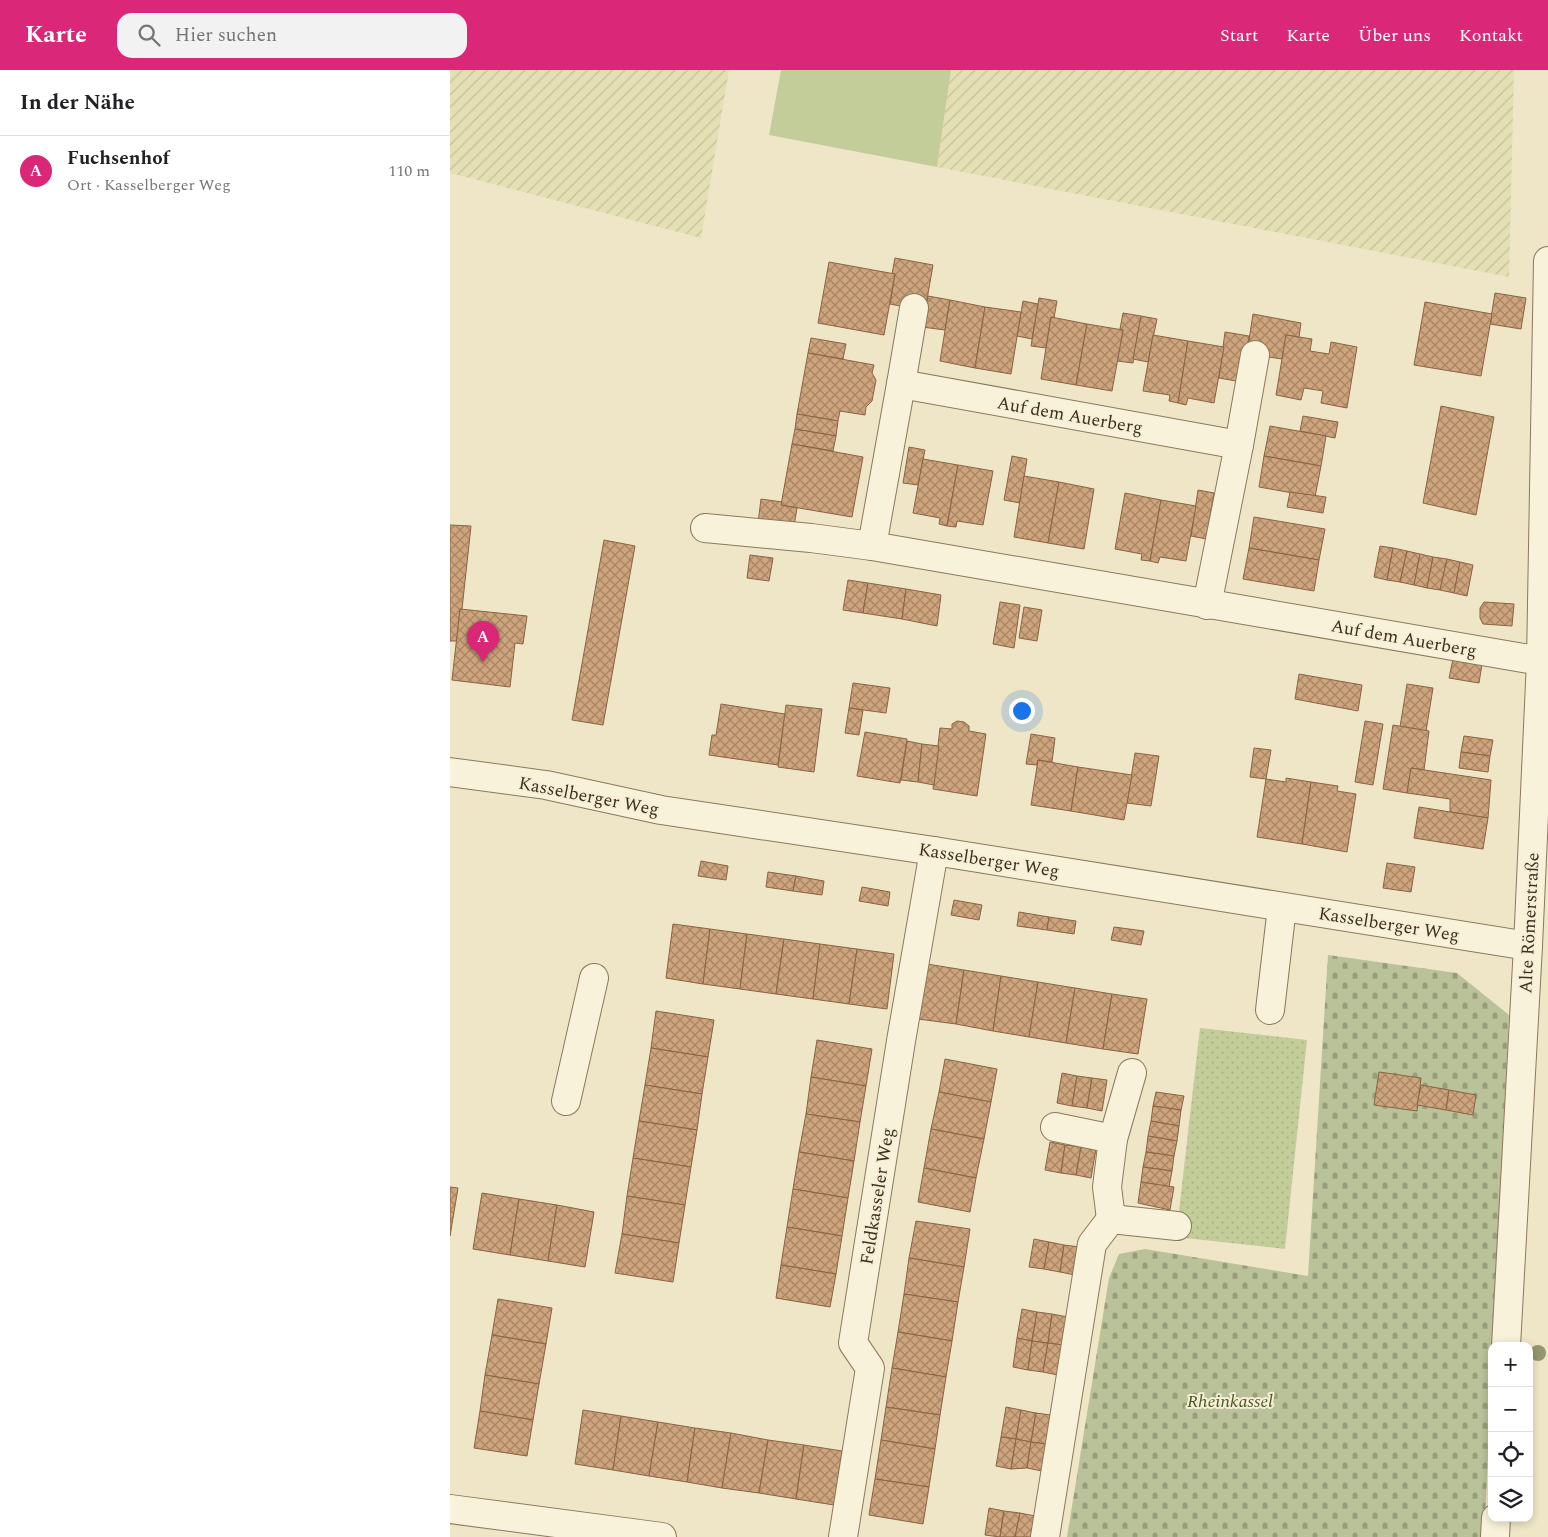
<!DOCTYPE html>
<html lang="de">
<meta charset="utf-8">
<style>
body{margin:0;font-family:Spectral,serif;background:#f2f2f2;color:#202124}
.controls{position:absolute;right:15px;bottom:15px;display:grid;overflow:hidden;border-radius:10px;box-shadow:0 2px 8px #0003}
.controls button{width:45px;height:45px;display:grid;place-items:center;padding:0;border:0;border-bottom:1px solid #e0e0e0;background:#fff;color:#202124;font:25px sans-serif}
.you{position:absolute;left:571px;top:640px;width:18px;height:18px;margin:-12px;border:4px solid #fff;border-radius:50%;background:#1a73e8;box-shadow:0 0 0 8px #1a73e833}
.badge{display:grid;place-items:center;width:32px;height:32px;border-radius:50%;background:#db2777;color:#fff;font-size:16px;font-weight:700}
.pin{position:absolute;translate:-50% -41px;filter:drop-shadow(0 1px 2px #0008)}
.pin::after{content:'';position:absolute;top:26px;width:18px;height:15px;background:inherit;clip-path:polygon(0 0,100% 0,50% 100%)}
.list{margin:0;padding:0;list-style:none}
h2{display:flex;justify-content:space-between;align-items:center;height:65px;margin:0;padding:0 20px;font-size:21px}
h2 small{font-size:16px;font-weight:400;color:#757577}
.list li{display:grid;grid-template-columns:32px 1fr auto;gap:15px;align-items:center;box-sizing:border-box;height:70px;padding:0 20px;border-top:1px solid #e0e0e0}
.list b{display:block;font-size:19px;white-space:nowrap}
.list p{margin:0;font-size:16px;white-space:nowrap;color:#757577}
.list em{font-size:16px;font-style:normal;color:#757577}
.icon{flex:none;width:28px;height:28px;fill:none;stroke:currentColor;stroke-width:2;stroke-linecap:round;stroke-linejoin:round}
.map{position:relative;flex:none;width:1098px;height:1467px;overflow:hidden}
header{display:flex;align-items:center;gap:30px;box-sizing:border-box;height:70px;padding:0 25px;background:#db2777;color:#fff}
header strong{font-size:24px}
nav{display:flex;gap:28px;margin-inline-start:auto;font-size:18px}
.search{width:350px;height:45px;background:#f2f2f2;display:flex;align-items:center;gap:12px;box-sizing:border-box;padding:0 18px;border-radius:15px;color:#757577;font-size:19px}
main{display:flex}
aside{flex:1;background:#fff}
.map>svg:first-child{display:block}
.farmland{fill:url(#farmland-furrows)}
.grass{fill:#c3cd9a}
.cemetery{fill:url(#cemetery-stones)}
.park{fill:url(#park-dots)}
.building{fill:url(#building-cross-hatch);stroke:#8a6341}
.lines{fill:none;stroke-linecap:round;stroke-linejoin:round}
.minor-casing{stroke:#8a785c;stroke-width:30}
.minor{stroke:#f9f2da;stroke-width:28}
.tree{fill:#93976e}
.labels{text-anchor:middle;stroke-width:4;stroke-linejoin:round;paint-order:stroke}
.street-label{font-size:18px;fill:#3b2f20;stroke:#f6efd6}
.park-label{font-size:18px;font-style:italic;fill:#475726;stroke:#f6efd6}
</style>
<header>
<strong>Karte</strong>
<div class="search"><svg class="icon" aria-label="search" viewBox="0 0 24 24"><circle cx="10" cy="10" r="6"/><path d="M15 15l6 6"/></svg>Hier suchen</div>
<nav><a>Start</a><a>Karte</a><a>Über uns</a><a>Kontakt</a></nav>
</header>
<main>
<aside>
<h2>In der Nähe<small></small></h2>
<ul class="list">
<li><span class="badge">A</span><div><b>Fuchsenhof</b><p>Ort · Kasselberger Weg</p></div><em>110 m</em></li>
</ul>
</aside>
<div class="map">
<svg width="1098" height="1467" viewBox="0 0 1098 1467">
<defs>
<pattern id="farmland-furrows" width="10" height="10" patternUnits="userSpaceOnUse" patternTransform="scale(1.25)"><rect width="10" height="10" fill="#e4e0b4"/><path d="M-1 1l2-2M0 10L10 0M9 11l2-2" fill="none" stroke="#c4c09a"/></pattern>
<pattern id="cemetery-stones" width="16" height="16" patternUnits="userSpaceOnUse" patternTransform="scale(1.25)"><rect width="16" height="16" fill="#bac299"/><path d="M2 7V4a2 2 0 0 1 4 0v3zM10 15v-3a2 2 0 0 1 4 0v3z" fill="#989e7c"/></pattern>
<pattern id="park-dots" width="8" height="8" patternUnits="userSpaceOnUse" patternTransform="scale(1.25)"><rect width="8" height="8" fill="#c3cd9a"/><path d="M2 2h.1M6 6h.1" fill="none" stroke="#a8b084" stroke-width="1.8" stroke-linecap="round"/></pattern>
<pattern id="building-cross-hatch" width="8" height="8" patternUnits="userSpaceOnUse" patternTransform="scale(1.25)"><rect width="8" height="8" fill="#cda47c"/><path d="M0 0l8 8M0 8l8-8" fill="none" stroke="#a88665"/></pattern>
</defs>
<rect width="100%" height="100%" fill="#efe6c7"/>
<g class="farmland">
<path d="M 0,0 L 279,0 L 251,168 L 0,103 Z"/>
<path d="M 501,0 L 1064,0 L 1059,207 L 487,97 Z"/>
</g>
<path class="grass" d="M 331,0 L 501,0 L 487,97 L 319,65 Z"/>
<path class="cemetery" d="M 878,885 L 1007,903 L 1059,945 L 1043,1276 L 1042,1276 L 1042,1305 L 1034,1467 L 617,1467 L 659,1208 L 669,1184 L 695,1179 L 858,1206 Z"/>
<path class="park" d="M 750,958 L 857,970 L 835,1179 L 726,1167 Z"/>
<g class="building">
<path d="M 445,188 L 483,195 L 475,241 L 440,234 L 445,204 L 442,204 Z"/>
<path d="M 379,192 L 445,204 L 434,265 L 368,253 Z"/>
<path d="M 1045,223 L 1076,228 L 1071,259 L 1040,254 Z"/>
<path d="M 478,226 L 500,230 L 495,260 L 472,257 Z"/>
<path d="M 589,228 L 607,231 L 604,248 L 601,247 L 596,278 L 581,276 Z"/>
<path d="M 500,230 L 535,237 L 525,298 L 490,291 Z"/>
<path d="M 573,231 L 588,234 L 582,269 L 567,266 Z"/>
<path d="M 975,232 L 1042,244 L 1031,306 L 964,295 Z"/>
<path d="M 535,237 L 571,242 L 561,304 L 525,298 Z"/>
<path d="M 673,243 L 691,246 L 683,293 L 667,291 L 673,260 L 670,259 Z"/>
<path d="M 803,244 L 851,253 L 849,267 L 836,265 L 832,289 L 805,285 L 797,283 Z"/>
<path d="M 691,246 L 707,249 L 698,292 L 683,289 Z"/>
<path d="M 601,247 L 637,254 L 626,315 L 591,309 Z"/>
<path d="M 637,254 L 673,260 L 662,321 L 626,315 Z"/>
<path d="M 775,262 L 799,266 L 792,312 L 769,308 Z"/>
<path d="M 703,265 L 738,271 L 728,333 L 719,331 L 720,325 L 693,321 Z"/>
<path d="M 836,265 L 862,269 L 860,281 L 879,284 L 881,272 L 907,277 L 897,338 L 871,333 L 873,321 L 854,318 L 851,330 L 826,325 Z"/>
<path d="M 361,268 L 396,274 L 393,289 L 358,283 Z"/>
<path d="M 738,271 L 774,277 L 764,333 L 738,328 L 736,335 L 728,333 Z"/>
<path d="M 358,283 L 424,295 L 422,303 L 426,310 L 422,331 L 416,337 L 415,345 L 390,341 L 388,351 L 347,344 Z"/>
<path d="M 991,336 L 1044,347 L 1026,445 L 973,433 Z"/>
<path d="M 347,344 L 388,351 L 386,366 L 345,359 Z"/>
<path d="M 853,346 L 888,352 L 885,368 L 850,361 Z"/>
<path d="M 820,356 L 876,366 L 871,396 L 814,386 Z"/>
<path d="M 345,359 L 386,366 L 383,381 L 342,374 Z"/>
<path d="M 342,374 L 413,387 L 402,447 L 331,435 Z"/>
<path d="M 459,377 L 475,380 L 468,415 L 453,413 Z"/>
<path d="M 562,386 L 577,389 L 570,433 L 554,430 Z"/>
<path d="M 814,386 L 871,396 L 865,427 L 809,417 Z"/>
<path d="M 473,389 L 508,395 L 497,456 L 489,454 L 490,448 L 463,443 Z"/>
<path d="M 508,395 L 543,401 L 533,455 L 507,451 L 506,457 L 497,456 Z"/>
<path d="M 574,406 L 609,412 L 598,473 L 564,467 Z"/>
<path d="M 609,412 L 644,419 L 634,479 L 598,473 Z"/>
<path d="M 748,420 L 764,423 L 756,469 L 741,466 Z"/>
<path d="M 840,422 L 876,427 L 873,443 L 837,437 Z"/>
<path d="M 675,423 L 711,430 L 700,491 L 691,490 L 692,484 L 665,479 Z"/>
<path d="M 311,429 L 332,432 L 331,435 L 347,438 L 344,456 L 308,453 Z"/>
<path d="M 711,430 L 746,436 L 736,491 L 710,487 L 708,493 L 700,491 Z"/>
<path d="M 804,447 L 875,459 L 869,490 L 799,478 Z"/>
<path d="M 0,455 L 21,456 L 12,539 L 10,539 L 7,571 L 0,571 Z"/>
<path d="M 154,470 L 185,476 L 153,655 L 122,650 Z"/>
<path d="M 930,476 L 943,478 L 937,510 L 924,507 Z"/>
<path d="M 799,478 L 869,490 L 864,521 L 793,509 Z"/>
<path d="M 943,478 L 957,481 L 950,512 L 937,510 Z"/>
<path d="M 957,481 L 970,484 L 964,515 L 950,512 Z"/>
<path d="M 970,484 L 983,487 L 977,518 L 964,515 Z"/>
<path d="M 300,485 L 323,488 L 319,511 L 297,508 Z"/>
<path d="M 983,487 L 997,489 L 990,520 L 977,518 Z"/>
<path d="M 997,489 L 1010,492 L 1004,523 L 990,520 Z"/>
<path d="M 1010,492 L 1023,495 L 1017,526 L 1004,523 Z"/>
<path d="M 398,510 L 418,513 L 413,543 L 393,540 Z"/>
<path d="M 418,513 L 456,519 L 452,549 L 413,543 Z"/>
<path d="M 456,519 L 491,525 L 487,556 L 452,549 Z"/>
<path d="M 550,532 L 570,535 L 564,578 L 543,574 Z"/>
<path d="M 1034,532 L 1064,534 L 1062,556 L 1033,554 L 1030,548 L 1030,538 Z"/>
<path d="M 574,537 L 592,540 L 587,571 L 569,568 Z"/>
<path d="M 10,539 L 77,546 L 73,574 L 65,573 L 60,617 L 2,610 Z"/>
<path d="M 1003,589 L 1032,594 L 1029,613 L 999,608 Z"/>
<path d="M 849,604 L 912,615 L 908,641 L 845,629 Z"/>
<path d="M 403,613 L 440,618 L 436,643 L 399,638 Z"/>
<path d="M 957,614 L 983,618 L 976,661 L 950,657 Z"/>
<path d="M 271,634 L 335,644 L 328,695 L 259,685 L 262,665 L 266,665 Z"/>
<path d="M 336,635 L 372,639 L 364,702 L 328,697 Z"/>
<path d="M 399,638 L 413,640 L 409,665 L 395,663 Z"/>
<path d="M 507,651 L 514,652 L 519,656 L 519,661 L 536,664 L 527,726 L 483,719 L 490,658 L 502,659 L 502,654 Z"/>
<path d="M 915,651 L 933,654 L 923,715 L 905,712 Z"/>
<path d="M 943,655 L 979,661 L 974,700 L 961,698 L 957,723 L 933,719 Z"/>
<path d="M 415,662 L 457,669 L 450,713 L 407,706 Z"/>
<path d="M 581,664 L 605,668 L 602,692 L 588,690 L 587,695 L 576,694 Z"/>
<path d="M 1014,666 L 1043,670 L 1040,686 L 1011,682 Z"/>
<path d="M 457,671 L 472,674 L 468,712 L 451,710 Z"/>
<path d="M 472,674 L 489,676 L 484,715 L 468,712 Z"/>
<path d="M 804,678 L 821,680 L 816,709 L 800,707 Z"/>
<path d="M 1011,682 L 1040,686 L 1038,702 L 1009,698 Z"/>
<path d="M 685,683 L 709,686 L 701,736 L 677,733 Z"/>
<path d="M 588,690 L 628,697 L 621,741 L 581,735 Z"/>
<path d="M 628,697 L 682,705 L 674,750 L 621,741 Z"/>
<path d="M 961,698 L 1041,710 L 1038,748 L 1000,742 L 1000,729 L 957,723 Z"/>
<path d="M 836,708 L 861,712 L 852,774 L 807,767 L 816,709 L 836,712 Z"/>
<path d="M 861,712 L 888,716 L 887,721 L 906,724 L 897,782 L 852,774 Z"/>
<path d="M 969,737 L 1038,748 L 1033,779 L 964,768 Z"/>
<path d="M 251,791 L 278,796 L 276,810 L 248,806 Z"/>
<path d="M 937,793 L 965,797 L 961,822 L 933,818 Z"/>
<path d="M 318,802 L 346,806 L 343,821 L 316,817 Z"/>
<path d="M 346,806 L 374,811 L 372,825 L 343,821 Z"/>
<path d="M 412,817 L 440,822 L 438,836 L 409,831 Z"/>
<path d="M 504,830 L 532,835 L 529,850 L 501,845 Z"/>
<path d="M 569,842 L 599,847 L 597,860 L 567,856 Z"/>
<path d="M 599,847 L 626,851 L 624,864 L 597,860 Z"/>
<path d="M 223,854 L 260,859 L 253,914 L 216,908 Z"/>
<path d="M 664,857 L 694,861 L 691,875 L 661,870 Z"/>
<path d="M 260,859 L 297,864 L 290,919 L 253,914 Z"/>
<path d="M 297,864 L 334,869 L 326,924 L 290,919 Z"/>
<path d="M 334,869 L 370,874 L 363,929 L 326,924 Z"/>
<path d="M 370,874 L 407,879 L 399,934 L 363,929 Z"/>
<path d="M 407,879 L 444,884 L 437,939 L 399,934 Z"/>
<path d="M 477,894 L 514,900 L 506,954 L 468,949 Z"/>
<path d="M 514,900 L 551,906 L 543,961 L 506,954 Z"/>
<path d="M 551,906 L 588,912 L 579,967 L 543,961 Z"/>
<path d="M 588,912 L 625,918 L 616,973 L 579,967 Z"/>
<path d="M 625,918 L 662,924 L 653,979 L 616,973 Z"/>
<path d="M 662,924 L 697,929 L 688,984 L 653,979 Z"/>
<path d="M 206,941 L 264,950 L 258,987 L 201,978 Z"/>
<path d="M 367,970 L 422,979 L 416,1016 L 361,1007 Z"/>
<path d="M 201,978 L 258,987 L 252,1024 L 195,1015 Z"/>
<path d="M 495,989 L 547,999 L 541,1032 L 489,1022 Z"/>
<path d="M 929,1002 L 971,1008 L 967,1041 L 924,1035 Z"/>
<path d="M 612,1003 L 627,1006 L 622,1036 L 607,1033 Z"/>
<path d="M 627,1006 L 642,1008 L 637,1038 L 622,1036 Z"/>
<path d="M 361,1007 L 416,1016 L 410,1052 L 356,1044 Z"/>
<path d="M 642,1008 L 657,1010 L 652,1041 L 637,1038 Z"/>
<path d="M 195,1015 L 252,1024 L 247,1060 L 189,1051 Z"/>
<path d="M 971,1015 L 999,1020 L 996,1040 L 967,1035 Z"/>
<path d="M 999,1020 L 1026,1025 L 1023,1045 L 996,1040 Z"/>
<path d="M 489,1022 L 541,1032 L 534,1069 L 481,1059 Z"/>
<path d="M 706,1022 L 734,1026 L 731,1040 L 703,1036 Z"/>
<path d="M 703,1036 L 731,1040 L 729,1056 L 701,1051 Z"/>
<path d="M 356,1044 L 410,1052 L 404,1091 L 349,1082 Z"/>
<path d="M 189,1051 L 247,1060 L 241,1097 L 183,1088 Z"/>
<path d="M 701,1051 L 729,1056 L 727,1071 L 698,1066 Z"/>
<path d="M 481,1059 L 534,1069 L 526,1108 L 474,1098 Z"/>
<path d="M 698,1066 L 727,1071 L 724,1086 L 696,1082 Z"/>
<path d="M 600,1072 L 615,1075 L 611,1103 L 595,1100 Z"/>
<path d="M 615,1075 L 631,1077 L 626,1105 L 611,1103 Z"/>
<path d="M 631,1077 L 646,1079 L 641,1108 L 626,1105 Z"/>
<path d="M 349,1082 L 404,1091 L 398,1128 L 343,1119 Z"/>
<path d="M 696,1082 L 724,1086 L 722,1101 L 693,1097 Z"/>
<path d="M 183,1088 L 241,1097 L 235,1135 L 177,1126 Z"/>
<path d="M 693,1097 L 722,1101 L 719,1117 L 691,1112 Z"/>
<path d="M 474,1098 L 526,1108 L 520,1142 L 468,1132 Z"/>
<path d="M 691,1112 L 724,1117 L 720,1140 L 688,1133 Z"/>
<path d="M 0,1117 L 8,1118 L 0,1166 Z"/>
<path d="M 343,1119 L 398,1128 L 392,1166 L 337,1157 Z"/>
<path d="M 32,1123 L 69,1129 L 60,1185 L 23,1179 Z"/>
<path d="M 177,1126 L 235,1135 L 229,1173 L 172,1164 Z"/>
<path d="M 69,1129 L 107,1135 L 98,1191 L 60,1185 Z"/>
<path d="M 107,1135 L 144,1142 L 135,1197 L 98,1191 Z"/>
<path d="M 466,1151 L 520,1159 L 514,1197 L 459,1188 Z"/>
<path d="M 337,1157 L 392,1166 L 386,1204 L 331,1195 Z"/>
<path d="M 172,1164 L 229,1173 L 223,1212 L 165,1203 Z"/>
<path d="M 584,1169 L 599,1172 L 594,1199 L 579,1197 Z"/>
<path d="M 599,1172 L 614,1175 L 610,1202 L 594,1199 Z"/>
<path d="M 614,1175 L 630,1177 L 625,1205 L 610,1202 Z"/>
<path d="M 459,1188 L 514,1197 L 508,1232 L 454,1224 Z"/>
<path d="M 331,1195 L 386,1204 L 380,1237 L 326,1228 Z"/>
<path d="M 454,1224 L 508,1232 L 502,1271 L 448,1262 Z"/>
<path d="M 48,1229 L 102,1238 L 96,1274 L 42,1265 Z"/>
<path d="M 572,1239 L 587,1242 L 582,1271 L 567,1268 Z"/>
<path d="M 587,1242 L 602,1244 L 598,1273 L 582,1271 Z"/>
<path d="M 602,1244 L 618,1247 L 613,1275 L 598,1273 Z"/>
<path d="M 448,1262 L 502,1271 L 496,1307 L 442,1298 Z"/>
<path d="M 42,1265 L 96,1274 L 89,1314 L 35,1305 Z"/>
<path d="M 567,1268 L 582,1271 L 578,1300 L 563,1297 Z"/>
<path d="M 582,1271 L 598,1273 L 593,1302 L 578,1300 Z"/>
<path d="M 598,1273 L 613,1275 L 608,1305 L 593,1302 Z"/>
<path d="M 442,1298 L 496,1307 L 490,1345 L 436,1337 Z"/>
<path d="M 35,1305 L 89,1314 L 83,1350 L 30,1341 Z"/>
<path d="M 436,1337 L 490,1345 L 485,1379 L 431,1370 Z"/>
<path d="M 556,1337 L 571,1340 L 566,1369 L 551,1367 Z"/>
<path d="M 133,1340 L 171,1346 L 163,1400 L 125,1394 Z"/>
<path d="M 571,1340 L 586,1343 L 581,1372 L 566,1369 Z"/>
<path d="M 30,1341 L 83,1350 L 77,1386 L 24,1378 Z"/>
<path d="M 586,1343 L 601,1345 L 596,1374 L 581,1372 Z"/>
<path d="M 171,1346 L 208,1352 L 199,1406 L 163,1400 Z"/>
<path d="M 208,1352 L 245,1358 L 237,1412 L 199,1406 Z"/>
<path d="M 245,1358 L 281,1363 L 272,1418 L 237,1412 Z"/>
<path d="M 281,1363 L 318,1370 L 309,1423 L 272,1418 Z"/>
<path d="M 551,1367 L 566,1369 L 561,1399 L 546,1396 Z"/>
<path d="M 566,1369 L 581,1372 L 577,1398 L 561,1399 Z"/>
<path d="M 318,1370 L 354,1375 L 346,1429 L 309,1423 Z"/>
<path d="M 431,1370 L 485,1379 L 479,1417 L 425,1409 Z"/>
<path d="M 581,1372 L 596,1374 L 592,1401 L 577,1398 Z"/>
<path d="M 354,1375 L 392,1381 L 384,1435 L 346,1429 Z"/>
<path d="M 425,1409 L 479,1417 L 473,1454 L 419,1445 Z"/>
<path d="M 539,1438 L 554,1441 L 550,1467 L 535,1465 Z"/>
<path d="M 554,1441 L 570,1443 L 565,1467 L 550,1467 Z"/>
<path d="M 570,1443 L 585,1446 L 581,1467 L 565,1467 Z"/>
</g>
<g class="lines">
<g class="minor-casing">
<g id="minor">
<path d="M 451,314 L 464,238"/>
<path d="M 789,375 L 805,285"/>
<path d="M 255,458 L 361,468 L 422,476 L 1091,591"/>
<path d="M 422,476 L 451,314 L 789,375 L 757,535"/>
<path d="M 0,702 L 96,715 L 211,740 L 484,781 L 1078,876"/>
<path d="M 820,940 L 832,837"/>
<path d="M 116,1031 L 144,908"/>
<path d="M 605,1057 L 663,1069"/>
<path d="M 661,1149 L 657,1117 L 663,1069 L 682,1003"/>
<path d="M 661,1149 L 727,1156"/>
<path d="M 1056,1276 L 1078,876 L 1091,591 L 1098,191"/>
<path d="M 0,1439 L 212,1467"/>
<path d="M 393,1467 L 420,1298 L 403,1273 L 451,971 L 484,781"/>
<path d="M 595,1467 L 642,1174 L 661,1149"/>
<path d="M 1045,1467 L 1046,1448"/>
</g>
</g>
<use href="#minor" class="minor"/>
</g>
<circle class="tree" cx="1088" cy="1283" r="8"/>
<g class="labels">
<g class="street-label">
<text transform="translate(620 345) rotate(10)" y="6">Auf dem Auerberg</text>
<text transform="translate(954 568) rotate(10)" y="6">Auf dem Auerberg</text>
<text transform="translate(139 726) rotate(11)" y="6">Kasselberger Weg</text>
<text transform="translate(539 790) rotate(9)" y="6">Kasselberger Weg</text>
<text transform="translate(1079 853) rotate(-87)" y="6">Alte Römerstraße</text>
<text transform="translate(939 854) rotate(9)" y="6">Kasselberger Weg</text>
<text transform="translate(427 1126) rotate(-81)" y="6">Feldkasseler Weg</text>
</g>
<g class="park-label">
<text x="780" y="1337">Rheinkassel</text>
</g>
</g>
</svg>
<div class="controls">
<button>+</button>
<button>−</button>
<button><svg class="icon" aria-label="locate" viewBox="0 0 24 24"><circle cx="12" cy="12" r="6"/><path d="M12 2v4M12 18v4M2 12h4M18 12h4"/></svg></button>
<button><svg class="icon" aria-label="layers" viewBox="0 0 24 24"><path d="M12 4l9 5-9 5-9-5zM3 14l9 5 9-5"/></svg></button>
</div>
<div class="you"></div>
<div class="pin badge" style="left:33px;top:592px">A</div>
</div>
</main>
